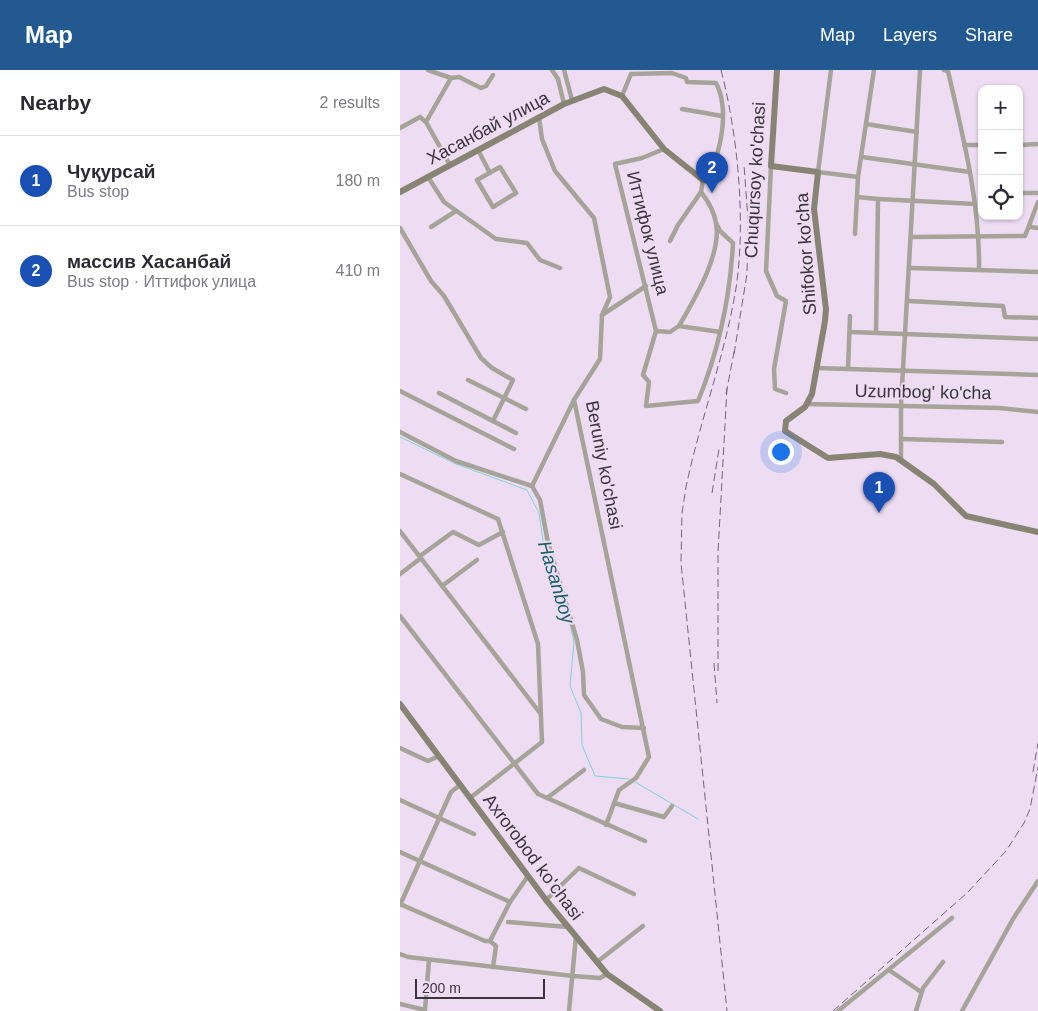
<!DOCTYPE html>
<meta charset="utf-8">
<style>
body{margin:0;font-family:Arial,sans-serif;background:#f2f2f3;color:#2b2b33}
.controls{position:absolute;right:15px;top:15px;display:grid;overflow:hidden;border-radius:10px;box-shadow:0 1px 4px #0004}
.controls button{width:45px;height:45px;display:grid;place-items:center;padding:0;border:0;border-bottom:1px solid #e1e1e2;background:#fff;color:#2b2b33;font:25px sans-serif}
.scale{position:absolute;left:15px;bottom:12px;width:130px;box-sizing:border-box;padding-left:5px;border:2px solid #3b343d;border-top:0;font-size:14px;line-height:18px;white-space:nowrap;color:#3b343d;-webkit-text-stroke:4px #eedcf3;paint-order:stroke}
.you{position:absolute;left:380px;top:381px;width:18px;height:18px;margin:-12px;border:4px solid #fff;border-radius:50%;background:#1a73e8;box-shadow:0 0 0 8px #1a73e833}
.badge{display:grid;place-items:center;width:32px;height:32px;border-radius:50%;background:#225991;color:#fff;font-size:16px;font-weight:700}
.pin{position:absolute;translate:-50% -41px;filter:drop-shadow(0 1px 2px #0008)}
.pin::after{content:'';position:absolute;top:26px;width:18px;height:15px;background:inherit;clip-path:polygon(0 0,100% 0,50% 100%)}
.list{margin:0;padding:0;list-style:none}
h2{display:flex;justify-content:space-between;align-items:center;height:65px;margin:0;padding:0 20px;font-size:21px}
h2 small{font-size:16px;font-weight:400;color:#7c7c81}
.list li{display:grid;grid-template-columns:32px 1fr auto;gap:15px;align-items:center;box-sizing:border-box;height:90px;padding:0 20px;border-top:1px solid #e1e1e2}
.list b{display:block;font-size:19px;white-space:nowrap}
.list p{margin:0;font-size:16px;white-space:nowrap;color:#7c7c81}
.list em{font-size:16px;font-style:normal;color:#7c7c81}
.icon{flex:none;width:28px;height:28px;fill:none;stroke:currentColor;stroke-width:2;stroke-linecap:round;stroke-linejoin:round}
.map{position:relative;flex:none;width:638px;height:941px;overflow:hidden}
header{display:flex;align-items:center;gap:30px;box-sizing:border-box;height:70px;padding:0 25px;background:#225991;color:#fff}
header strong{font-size:24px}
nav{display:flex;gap:28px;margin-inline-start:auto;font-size:18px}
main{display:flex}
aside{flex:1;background:#fff}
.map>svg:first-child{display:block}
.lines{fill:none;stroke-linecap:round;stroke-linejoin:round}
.stream{stroke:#7ed4dc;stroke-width:1}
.street{stroke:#a6a398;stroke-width:4.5}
.secondary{stroke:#888474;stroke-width:6}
.rail{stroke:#726774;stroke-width:1;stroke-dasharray:8 4;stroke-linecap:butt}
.labels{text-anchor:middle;stroke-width:4;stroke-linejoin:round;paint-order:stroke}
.street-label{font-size:18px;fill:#3b343d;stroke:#eedcf3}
.water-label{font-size:19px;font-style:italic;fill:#176066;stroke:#eedcf3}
</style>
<header>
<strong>Map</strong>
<nav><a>Map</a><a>Layers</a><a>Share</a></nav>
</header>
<main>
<aside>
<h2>Nearby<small>2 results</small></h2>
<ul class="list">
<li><span class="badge" style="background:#1a4fb4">1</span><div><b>Чуқурсай</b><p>Bus stop</p></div><em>180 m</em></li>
<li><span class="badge" style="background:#1a4fb4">2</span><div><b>массив Хасанбай</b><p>Bus stop · Иттифок улица</p></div><em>410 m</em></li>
</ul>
</aside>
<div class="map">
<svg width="638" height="941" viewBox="0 0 638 941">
<rect width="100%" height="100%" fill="#eedcf3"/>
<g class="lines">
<g class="stream">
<path d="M 0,367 L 56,394 L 127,420 L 139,443 L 145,484 L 162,527"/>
<path d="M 170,554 L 174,572 L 170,616 L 181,643 L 182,675 L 195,706 L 229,709"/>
<path d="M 235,712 L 298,749"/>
</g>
<g class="street">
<path d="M 152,0 L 158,9 L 164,34"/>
<path d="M 164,0 L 172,30"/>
<path d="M 431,0 L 418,102 L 458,107"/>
<path d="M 544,0 L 548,1 C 563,67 580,132 579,200"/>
<path d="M 51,8 L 59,7 L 81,18 L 86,16 L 93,5"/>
<path d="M 222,26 L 231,4 L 272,3 L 286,8 L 287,12 L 316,13 C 331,42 319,82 309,111"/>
<path d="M 282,39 L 322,46"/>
<path d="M 139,47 L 142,69 L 155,101 L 194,148 L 210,227 L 202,245 L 200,289 L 174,330 L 249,687 L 236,708 L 219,720 L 206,755"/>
<path d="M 26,52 L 51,8 L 28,0"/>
<path d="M 466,54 L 517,62"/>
<path d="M 0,58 L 20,47 L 26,52 L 50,95"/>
<path d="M 564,75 L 582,75"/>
<path d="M 619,75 L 638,74"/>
<path d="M 264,79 L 242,88 L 215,94 L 256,261 L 243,305 L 249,312 L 246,336 L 298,331 C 319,280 330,228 333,173 L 320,161 L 316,153"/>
<path d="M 78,80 L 90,103"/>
<path d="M 462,87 L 570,102"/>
<path d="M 371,96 L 366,201 L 377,226 L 386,231 L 374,299 L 375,319 L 386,323"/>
<path d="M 100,97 L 116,123 L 93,137 L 77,110 Z"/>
<path d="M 28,107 L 44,132 L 96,169 L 127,173 L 140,190 L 160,198"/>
<path d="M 619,123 L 638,123"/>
<path d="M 457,127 L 478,129 L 476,263"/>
<path d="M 478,129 L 575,134"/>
<path d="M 31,157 L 56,141"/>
<path d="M 630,157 L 638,158"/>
<path d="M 0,158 L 31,211 L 44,226 L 81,288 L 92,298 L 113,310 L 93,351"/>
<path d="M 455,164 L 458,107 L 474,0"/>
<path d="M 512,167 L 625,166 L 638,132"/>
<path d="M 270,171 L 278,155 L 301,122"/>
<path d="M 511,198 L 638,202"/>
<path d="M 509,231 L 603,236 L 605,247 L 638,248"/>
<path d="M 202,245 L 246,216"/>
<path d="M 279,256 L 320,262"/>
<path d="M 256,261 L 270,262 L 279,256 C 294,230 322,184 316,153 C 314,141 308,131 301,122 L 303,110"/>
<path d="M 451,262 L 638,269"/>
<path d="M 416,298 L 638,305"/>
<path d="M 448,299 L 450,246"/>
<path d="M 68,310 L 126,339"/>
<path d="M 0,321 L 114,379"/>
<path d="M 39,323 L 116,363"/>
<path d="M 407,334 L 600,338 L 638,342"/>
<path d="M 0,362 L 56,391 L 132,416"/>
<path d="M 501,369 L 602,372"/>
<path d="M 501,389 L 501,334 L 520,0"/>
<path d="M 0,404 L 98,449 L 138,574 L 142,672 L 70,728"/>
<path d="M 132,416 L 140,430 L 148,473 L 177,570 L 183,602 L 184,625 L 201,649 L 222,657 L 244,658"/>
<path d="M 132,416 L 174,330"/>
<path d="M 0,461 L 140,643"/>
<path d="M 20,486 L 53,462 L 79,475 L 103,462"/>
<path d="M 0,504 L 21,488"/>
<path d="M 42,516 L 77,490"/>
<path d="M 0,546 L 138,724 L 245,771"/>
<path d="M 0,678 L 28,691 L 39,686"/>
<path d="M 147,728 L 184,700"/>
<path d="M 0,730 L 74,764"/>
<path d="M 214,733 L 264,747 L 272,736"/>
<path d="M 0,782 L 110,832"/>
<path d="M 146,830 L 179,798 L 234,824"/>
<path d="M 0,834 L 85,871 L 90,871 L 110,832 L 128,806"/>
<path d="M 0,835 L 51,722 L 60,715"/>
<path d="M 108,852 L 168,857"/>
<path d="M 90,871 L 96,876 L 93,897"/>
<path d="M 0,884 L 8,887 L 173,906 L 200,908 L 207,904"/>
<path d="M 197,892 L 243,856"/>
<path d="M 489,900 L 521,922"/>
<path d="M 0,934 L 25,940 L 29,890"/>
<path d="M 169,941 L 176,866"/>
<path d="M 438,941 L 552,848"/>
<path d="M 516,941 L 523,918 L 543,892"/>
<path d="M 562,941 L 613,849 L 638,811"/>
</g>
<g class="secondary">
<path d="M 377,0 L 371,96 L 418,102 L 414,139 L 426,239 L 425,251 L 412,324 L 405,337 L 386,351 L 385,361 L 428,388 L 480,384 L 496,387 L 534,414 L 566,446 L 638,462"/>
<path d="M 0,122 L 164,34 L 204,19 L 222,26 L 264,79 L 303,110 L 309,111"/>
<path d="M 0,634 L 146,830 L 207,904 L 260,941"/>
</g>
<g class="rail">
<path d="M 321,0 C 338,65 346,152 336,218 C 325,286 300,350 286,417 L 282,443 L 281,493 L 327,941"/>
<path d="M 334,284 L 347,204 L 348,149 L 344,95"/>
<path d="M 326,324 L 335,277"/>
<path d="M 312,423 L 319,379"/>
<path d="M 314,593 L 317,633"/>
<path d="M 318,601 L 318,483 L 327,318"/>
<path d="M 633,702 L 638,673"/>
<path d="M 433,941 L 567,823 L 606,781 L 624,753 L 630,739 L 638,697"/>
</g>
</g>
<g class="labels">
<g class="street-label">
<text transform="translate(88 58) rotate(-28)" y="6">Хасанбай улица</text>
<text transform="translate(355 110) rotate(-87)" y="6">Chuqursoy ko'chasi</text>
<text transform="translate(248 163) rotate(76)" y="6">Иттифок улица</text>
<text transform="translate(406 184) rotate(-94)" y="6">Shifokor ko'cha</text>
<text transform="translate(523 322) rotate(1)" y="6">Uzumbog' ko'cha</text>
<text transform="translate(204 395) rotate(79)" y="6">Beruniy ko'chasi</text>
<text transform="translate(133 787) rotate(53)" y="6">Axrorobod ko'chasi</text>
</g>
<g class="water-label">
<text transform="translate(157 512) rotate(73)" y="7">Hasanboy</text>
</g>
</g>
</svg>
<div class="controls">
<button>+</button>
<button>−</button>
<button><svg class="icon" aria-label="locate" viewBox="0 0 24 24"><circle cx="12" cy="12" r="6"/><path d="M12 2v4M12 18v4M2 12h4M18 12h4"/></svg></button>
</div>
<div class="scale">200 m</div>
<div class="you"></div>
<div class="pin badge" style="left:479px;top:443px;background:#1a4fb4">1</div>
<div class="pin badge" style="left:312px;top:123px;background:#1a4fb4">2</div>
</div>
</main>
